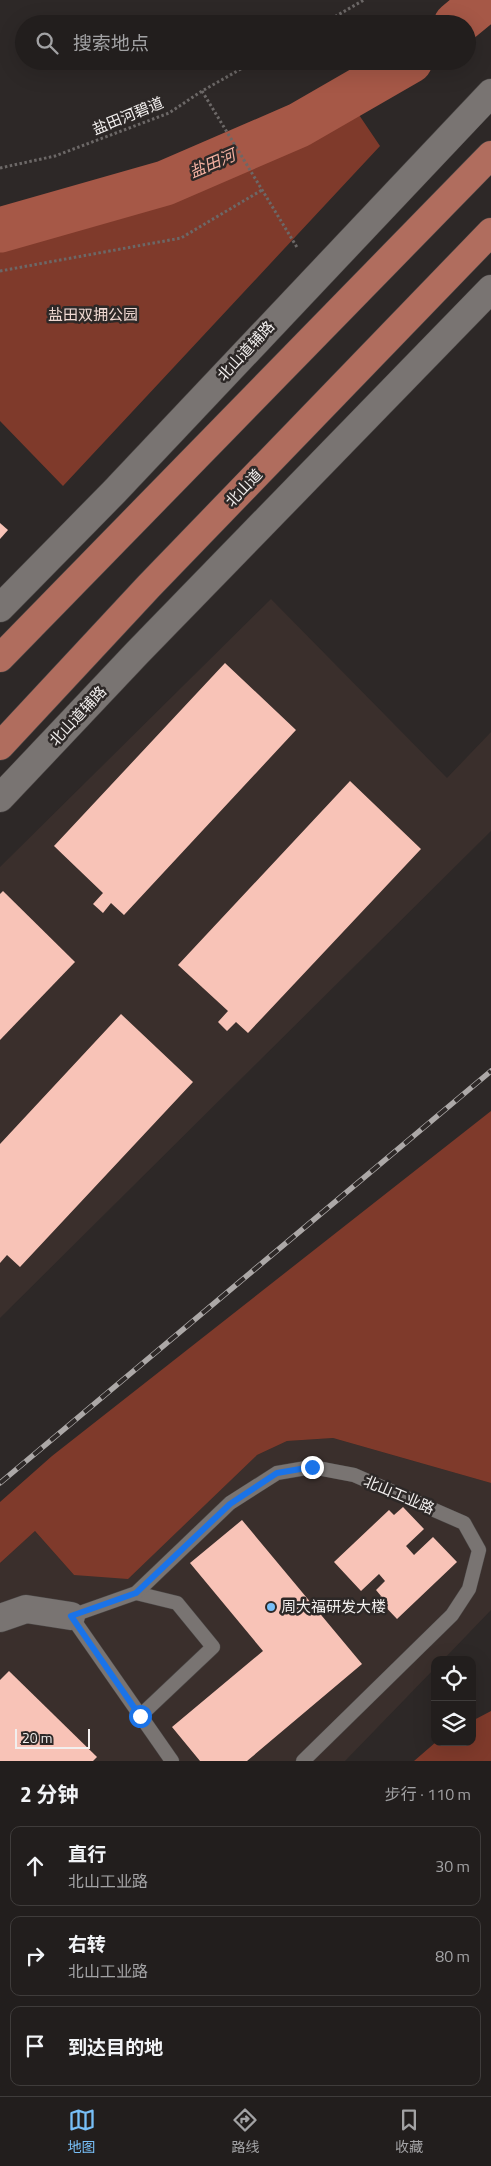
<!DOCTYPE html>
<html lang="zh">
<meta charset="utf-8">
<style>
body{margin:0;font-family:"Titillium Web","Noto Sans SC",sans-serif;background:#2e2b2a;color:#f1f3f6}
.controls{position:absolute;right:15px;bottom:15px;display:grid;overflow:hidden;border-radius:10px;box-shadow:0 5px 20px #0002}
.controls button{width:45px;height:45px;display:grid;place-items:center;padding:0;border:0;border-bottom:1px solid #3f3c3b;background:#221e1d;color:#f1f3f6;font:25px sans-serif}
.scale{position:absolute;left:15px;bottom:12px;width:75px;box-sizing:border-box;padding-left:5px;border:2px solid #f2efee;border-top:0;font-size:14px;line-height:18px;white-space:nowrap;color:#f2efee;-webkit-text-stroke:4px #2d2827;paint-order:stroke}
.stop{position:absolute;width:15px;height:15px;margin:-11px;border:4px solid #1a73e8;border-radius:50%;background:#fff}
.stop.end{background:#1a73e8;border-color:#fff;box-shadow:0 1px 5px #0008}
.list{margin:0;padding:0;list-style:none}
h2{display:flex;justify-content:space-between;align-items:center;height:65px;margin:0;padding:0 20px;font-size:21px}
h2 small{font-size:16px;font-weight:400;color:#a2a2a4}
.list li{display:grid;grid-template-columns:32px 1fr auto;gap:15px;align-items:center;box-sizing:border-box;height:80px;margin:0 10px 10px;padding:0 10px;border:1px solid #3f3c3b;border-radius:10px}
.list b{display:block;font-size:19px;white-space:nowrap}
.list p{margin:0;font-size:16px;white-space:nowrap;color:#a2a2a4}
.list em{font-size:16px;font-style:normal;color:#a2a2a4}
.icon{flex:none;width:28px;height:28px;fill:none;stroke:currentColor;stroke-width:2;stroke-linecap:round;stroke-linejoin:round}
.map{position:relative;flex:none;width:491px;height:1761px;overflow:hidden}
.search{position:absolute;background:#221e1d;box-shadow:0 5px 20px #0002;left:15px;right:15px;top:15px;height:55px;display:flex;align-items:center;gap:12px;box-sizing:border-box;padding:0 18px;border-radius:28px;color:#a2a2a4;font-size:19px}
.sheet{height:335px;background:#221e1d}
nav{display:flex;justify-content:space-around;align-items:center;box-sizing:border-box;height:70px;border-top:1px solid #3f3c3b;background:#221e1d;font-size:14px;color:#a2a2a4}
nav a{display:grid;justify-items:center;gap:2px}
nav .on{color:#78bff7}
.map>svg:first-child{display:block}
.built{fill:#3a2f2c}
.green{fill:#7f3a2b}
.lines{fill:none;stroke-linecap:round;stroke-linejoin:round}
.river{stroke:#a65847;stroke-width:45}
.building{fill:#f8c3b7}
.service-casing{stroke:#4a4645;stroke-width:15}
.minor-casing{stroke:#4a4645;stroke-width:29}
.tertiary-casing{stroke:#4a4645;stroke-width:29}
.primary-casing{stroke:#4a4645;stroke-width:29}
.path{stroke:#6c6867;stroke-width:3;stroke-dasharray:2.5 2.5;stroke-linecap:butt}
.service{stroke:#797472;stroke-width:14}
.minor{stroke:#797472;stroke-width:28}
.tertiary{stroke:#797472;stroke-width:28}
.primary{stroke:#b06d5e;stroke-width:28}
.rail-casing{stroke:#aca8a7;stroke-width:5.5}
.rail{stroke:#2d2827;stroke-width:4;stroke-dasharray:11;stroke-linecap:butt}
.route{stroke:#1a73e8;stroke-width:6}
.poi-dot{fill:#78bff7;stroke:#2d2827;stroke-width:2}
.labels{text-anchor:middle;stroke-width:5;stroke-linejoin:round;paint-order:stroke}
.street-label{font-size:15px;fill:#f2efee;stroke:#2d2827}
.park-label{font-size:15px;fill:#efd8d2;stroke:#2d2827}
.poi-label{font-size:15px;fill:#f2efee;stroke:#2d2827;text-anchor:start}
.water-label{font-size:16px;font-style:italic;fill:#f5b2a2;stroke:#2d2827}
</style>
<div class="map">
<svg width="491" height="1761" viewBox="0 0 491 1761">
<rect width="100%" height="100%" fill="#2d2827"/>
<g class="built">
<path d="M 271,599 L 447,778 L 491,732 L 491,831 L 0,1318 L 0,867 Z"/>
<path d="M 333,1438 L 491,1483 L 491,1610 L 443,1660 L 435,1660 L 435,1668 L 345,1761 L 0,1761 L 0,1563 L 35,1531 L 74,1575 L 257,1455 L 287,1441 Z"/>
</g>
<g class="green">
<path d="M 353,106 L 380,146 L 63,486 L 0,421 L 0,243 L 114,215 L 225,177 Z"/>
<path d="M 491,1111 L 491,1483 L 333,1438 L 287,1441 L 257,1455 L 128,1579 L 74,1575 L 35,1531 L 0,1563 L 0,1502 L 52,1456 Z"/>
<path d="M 491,1711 L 491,1761 L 414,1761 L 436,1742 L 472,1742 L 472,1721 Z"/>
</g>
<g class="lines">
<g class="river">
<path d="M 456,24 L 485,0"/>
<path d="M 0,230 L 165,183 L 299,125 L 410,61"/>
</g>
</g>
<g class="building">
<path d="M 0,523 L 8,530 L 0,539 Z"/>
<path d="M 225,663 L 296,730 L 124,915 L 111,903 L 103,913 L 93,904 L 103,893 L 54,846 Z"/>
<path d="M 350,781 L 421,849 L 248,1033 L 236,1022 L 227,1031 L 218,1022 L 228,1011 L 178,965 Z"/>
<path d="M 3,891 L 75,962 L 0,1040 L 0,894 Z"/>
<path d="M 121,1014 L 193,1082 L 20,1267 L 7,1255 L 0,1263 L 0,1144 Z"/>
<path d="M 403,1507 L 424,1529 L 406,1546 L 414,1555 L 433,1537 L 457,1562 L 397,1619 L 378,1599 L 381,1596 L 376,1590 L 385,1581 L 379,1574 L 361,1591 L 334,1562 L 389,1510 L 394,1515 Z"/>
<path d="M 242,1520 L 362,1664 L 247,1761 L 200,1761 L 172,1727 L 263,1651 L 190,1563 Z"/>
<path d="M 9,1671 L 97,1757 L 93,1761 L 0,1761 L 0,1680 Z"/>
</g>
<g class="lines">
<g class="service-casing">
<g id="service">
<path d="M 136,1593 L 177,1603 L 213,1647 L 140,1716"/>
<path d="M 172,1761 L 71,1616 L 136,1593 L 230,1503 L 277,1473 L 312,1467 L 354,1475 L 464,1523 L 479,1550 L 469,1589 L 452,1615 L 303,1761"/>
</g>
</g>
<g class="minor-casing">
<path id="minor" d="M 0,1618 L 26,1609 L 71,1616"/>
</g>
<g class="tertiary-casing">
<g id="tertiary">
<path d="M 0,608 L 114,492 L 491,93"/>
<path d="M 0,798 L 138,652 L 491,289"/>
</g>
</g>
<g class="primary-casing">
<g id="primary">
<path d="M 0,658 L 491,155"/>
<path d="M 0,746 L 149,586 L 491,232"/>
</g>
</g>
<g class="path">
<path d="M 322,24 L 364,0"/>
<path d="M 202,91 L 298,249"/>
<path d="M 0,168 L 55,156 L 169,113 L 202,91 L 255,61"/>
<path d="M 0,271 L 181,238 L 262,190"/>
</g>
<use href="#service" class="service"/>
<use href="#minor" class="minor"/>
<use href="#tertiary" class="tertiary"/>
<use href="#primary" class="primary"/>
<g class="rail-casing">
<path id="rail" d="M 0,1483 L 491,1071"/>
</g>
<use href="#rail" class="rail"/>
</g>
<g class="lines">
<path class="route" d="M 140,1716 L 71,1616 L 136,1593 L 230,1504 L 277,1473 L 312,1467"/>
</g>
<circle class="poi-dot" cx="271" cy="1607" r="5"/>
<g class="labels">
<g class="street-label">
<text transform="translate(128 116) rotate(-22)" y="5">盐田河碧道</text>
<text transform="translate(246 351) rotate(-47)" y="5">北山道辅路</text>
<text transform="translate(244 488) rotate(-46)" y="5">北山道</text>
<text transform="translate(78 716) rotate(-47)" y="5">北山道辅路</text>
<text transform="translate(399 1495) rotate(23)" y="5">北山工业路</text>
</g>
<g class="park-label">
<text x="93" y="320">盐田双拥公园</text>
</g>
<g class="poi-label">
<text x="281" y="1612">周大福研发大楼</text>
</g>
<g class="water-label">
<text transform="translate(212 163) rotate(-23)" y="6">盐田河</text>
</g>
</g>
</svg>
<div class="controls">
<button><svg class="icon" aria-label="locate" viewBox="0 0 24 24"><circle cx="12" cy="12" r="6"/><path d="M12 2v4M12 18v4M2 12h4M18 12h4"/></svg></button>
<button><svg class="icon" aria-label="layers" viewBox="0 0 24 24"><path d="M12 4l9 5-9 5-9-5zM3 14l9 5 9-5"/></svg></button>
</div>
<div class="scale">20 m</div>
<div class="stop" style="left:140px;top:1716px"></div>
<div class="stop end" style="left:312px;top:1467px"></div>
<div class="search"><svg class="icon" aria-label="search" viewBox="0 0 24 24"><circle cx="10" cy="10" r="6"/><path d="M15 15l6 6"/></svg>搜索地点</div>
</div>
<section class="sheet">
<h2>2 分钟<small>步行 · 110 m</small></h2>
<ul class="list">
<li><svg class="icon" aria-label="ahead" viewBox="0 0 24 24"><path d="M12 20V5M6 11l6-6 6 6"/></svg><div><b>直行</b><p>北山工业路</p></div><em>30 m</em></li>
<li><svg class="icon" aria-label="right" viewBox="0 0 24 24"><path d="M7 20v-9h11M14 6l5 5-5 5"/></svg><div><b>右转</b><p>北山工业路</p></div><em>80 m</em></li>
<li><svg class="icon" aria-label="arrive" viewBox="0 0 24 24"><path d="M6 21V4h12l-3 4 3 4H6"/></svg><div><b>到达目的地</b></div></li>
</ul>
</section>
<nav>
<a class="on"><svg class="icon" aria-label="map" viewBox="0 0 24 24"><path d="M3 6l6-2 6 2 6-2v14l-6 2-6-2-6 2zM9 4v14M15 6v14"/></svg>地图</a>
<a><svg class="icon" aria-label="directions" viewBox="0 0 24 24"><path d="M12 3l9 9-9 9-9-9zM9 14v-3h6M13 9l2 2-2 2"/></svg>路线</a>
<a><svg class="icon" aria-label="saved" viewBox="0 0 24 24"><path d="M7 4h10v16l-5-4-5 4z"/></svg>收藏</a>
</nav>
